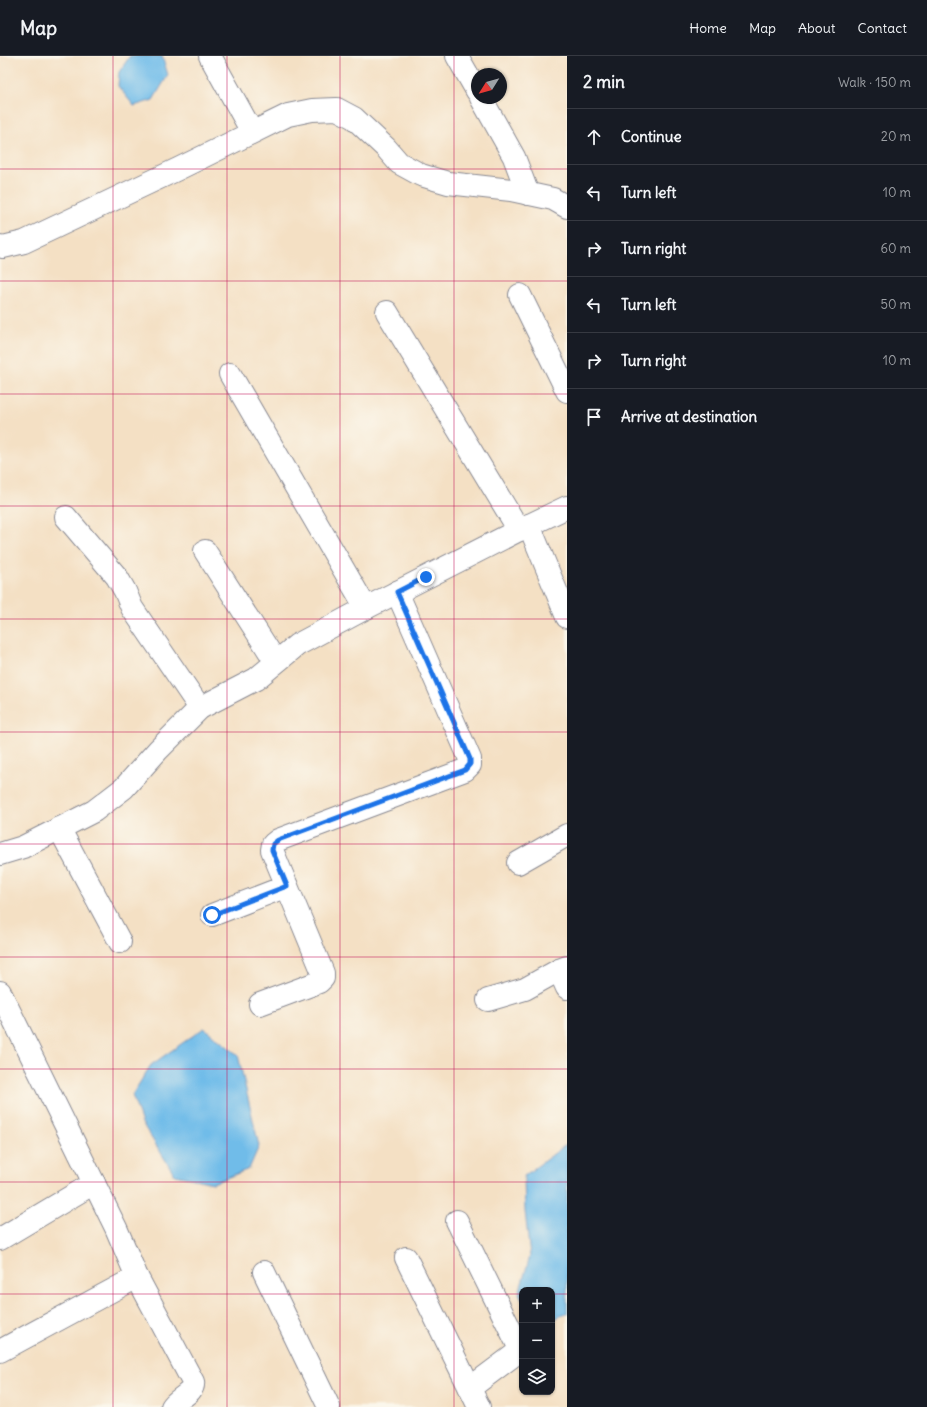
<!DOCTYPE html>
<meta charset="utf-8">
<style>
body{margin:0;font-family:Delius,sans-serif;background:#20242c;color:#f1f3f6}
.controls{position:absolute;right:12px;bottom:12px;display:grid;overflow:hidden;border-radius:8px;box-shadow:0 1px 3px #0004}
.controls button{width:36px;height:36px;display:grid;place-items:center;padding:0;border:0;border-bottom:1px solid #363941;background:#171b24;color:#f1f3f6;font:20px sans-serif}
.compass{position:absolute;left:471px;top:12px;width:36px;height:36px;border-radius:50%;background:#171b24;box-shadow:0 1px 3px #0004;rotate:233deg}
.stop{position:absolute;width:12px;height:12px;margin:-9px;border:3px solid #1a73e8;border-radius:50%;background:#fff}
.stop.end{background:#1a73e8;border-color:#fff;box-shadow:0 1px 4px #0008}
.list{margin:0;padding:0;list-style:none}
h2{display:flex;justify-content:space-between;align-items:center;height:52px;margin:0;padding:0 16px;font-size:17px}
h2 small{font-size:13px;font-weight:400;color:#9ea1a6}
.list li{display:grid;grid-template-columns:26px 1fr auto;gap:12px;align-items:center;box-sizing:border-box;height:56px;padding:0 16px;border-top:1px solid #363941}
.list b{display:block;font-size:15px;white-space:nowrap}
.list em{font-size:13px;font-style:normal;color:#9ea1a6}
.icon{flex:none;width:22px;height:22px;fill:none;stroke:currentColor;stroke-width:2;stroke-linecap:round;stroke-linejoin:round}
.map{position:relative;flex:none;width:567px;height:1351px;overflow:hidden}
header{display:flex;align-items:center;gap:24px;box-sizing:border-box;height:56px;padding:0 20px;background:#171b24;border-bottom:1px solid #363941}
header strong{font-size:19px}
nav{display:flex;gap:22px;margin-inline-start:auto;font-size:14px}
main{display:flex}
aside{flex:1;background:#171b24}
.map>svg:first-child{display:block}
.water{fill:#6fbce9;stroke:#4576a4}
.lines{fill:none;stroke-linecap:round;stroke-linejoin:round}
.minor-casing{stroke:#888891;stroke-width:24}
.minor{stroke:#fff;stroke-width:22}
.route{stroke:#1a73e8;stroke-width:5}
.grid{fill:none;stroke:#c2185b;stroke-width:1;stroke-opacity:0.55}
</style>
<header>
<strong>Map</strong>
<nav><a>Home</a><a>Map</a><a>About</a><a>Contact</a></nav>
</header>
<main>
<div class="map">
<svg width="567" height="1351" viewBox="0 0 567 1351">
<rect width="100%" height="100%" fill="#fbf7ec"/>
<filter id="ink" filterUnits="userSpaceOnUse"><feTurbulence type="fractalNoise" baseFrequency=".025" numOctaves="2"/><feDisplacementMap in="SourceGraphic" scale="8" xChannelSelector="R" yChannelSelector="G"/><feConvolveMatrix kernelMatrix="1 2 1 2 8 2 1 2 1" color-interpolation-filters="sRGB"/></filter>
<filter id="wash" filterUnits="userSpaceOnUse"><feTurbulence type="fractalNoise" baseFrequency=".012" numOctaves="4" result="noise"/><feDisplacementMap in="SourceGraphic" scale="16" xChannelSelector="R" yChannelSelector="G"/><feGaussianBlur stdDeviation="0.9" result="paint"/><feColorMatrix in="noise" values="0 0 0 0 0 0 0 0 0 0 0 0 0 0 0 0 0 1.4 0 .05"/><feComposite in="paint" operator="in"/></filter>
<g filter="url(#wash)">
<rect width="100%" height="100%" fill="#f4e0c4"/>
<g class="water">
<path d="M 130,0 L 162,0 L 168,19 L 153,44 L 134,50 L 118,30 L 119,16 Z"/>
<path d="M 204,972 L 238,999 L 259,1090 L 249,1113 L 213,1127 L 175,1119 L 142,1067 L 132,1039 L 151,1009 Z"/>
<path d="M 567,1088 L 567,1257 L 554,1263 L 552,1262 L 552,1234 L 522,1234 L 522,1243 L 519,1237 L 530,1200 L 525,1155 L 524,1120 Z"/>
</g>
</g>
<g filter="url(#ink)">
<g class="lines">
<g class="minor-casing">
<g id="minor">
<path d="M 210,0 L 252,76"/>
<path d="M 457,0 L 477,35"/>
<path d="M 481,42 L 514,101 L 528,138"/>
<path d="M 0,190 L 3,191 L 24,186 L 178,113 L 288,59 L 312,54 L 337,53 L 354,62 L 386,92 L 399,107 L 421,119 L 448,127 L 511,134 L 553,143 L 567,151"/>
<path d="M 520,239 L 567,335"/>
<path d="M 387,256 L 519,474"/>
<path d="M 230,318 L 366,552"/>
<path d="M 66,461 L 117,521 L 125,535 L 132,552 L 200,652"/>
<path d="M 529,469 L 567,561"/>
<path d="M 205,495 L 276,606"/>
<path d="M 59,772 L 120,886"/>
<path d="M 0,798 L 23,791 L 94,755 L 124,732 L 158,694 L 200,652 L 256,623 L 297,589 L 366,552 L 519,474 L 567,451"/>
<path d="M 518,807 L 567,779"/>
<path d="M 212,859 L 287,830"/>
<path d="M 559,914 L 567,932"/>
<path d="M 0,936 L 116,1172 L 137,1221 L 193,1326 C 195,1337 177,1342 172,1351"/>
<path d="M 488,944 L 525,933 L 559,914 L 567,911"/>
<path d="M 260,948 L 319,926 L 323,922 L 323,917 L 272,794 L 273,788 L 278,784 L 465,714 L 470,709 L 470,703 L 397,536"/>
<path d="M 457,1165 L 517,1287 L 519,1293 L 514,1299 L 470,1332"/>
<path d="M 0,1183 L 94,1127"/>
<path d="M 406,1202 L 479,1351"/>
<path d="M 264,1216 L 329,1351"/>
<path d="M 0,1295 L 137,1221"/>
</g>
</g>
<use href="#minor" class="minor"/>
</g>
</g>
<g class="lines" filter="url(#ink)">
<path class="route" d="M 212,859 L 287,830 L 272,794 L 273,788 L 278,784 L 465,714 L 470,708 L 470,703 L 397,536 L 426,521"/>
</g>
<path class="grid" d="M 113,0 L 113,1351M 227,0 L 227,1351M 340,0 L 340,1351M 454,0 L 454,1351M 0,113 L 567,113M 0,225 L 567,225M 0,338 L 567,338M 0,450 L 567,450M 0,563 L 567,563M 0,676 L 567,676M 0,788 L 567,788M 0,901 L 567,901M 0,1013 L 567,1013M 0,1126 L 567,1126M 0,1238 L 522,1238M 552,1238 L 567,1238"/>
</svg>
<div class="controls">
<button>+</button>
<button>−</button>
<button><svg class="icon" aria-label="layers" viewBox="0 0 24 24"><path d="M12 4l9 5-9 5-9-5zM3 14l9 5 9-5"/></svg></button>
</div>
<svg class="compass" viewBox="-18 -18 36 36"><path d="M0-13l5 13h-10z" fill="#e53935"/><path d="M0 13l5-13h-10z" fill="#9ea1a6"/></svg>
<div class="stop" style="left:212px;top:859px"></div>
<div class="stop end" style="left:426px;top:521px"></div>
</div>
<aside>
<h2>2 min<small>Walk · 150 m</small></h2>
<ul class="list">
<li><svg class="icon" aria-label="ahead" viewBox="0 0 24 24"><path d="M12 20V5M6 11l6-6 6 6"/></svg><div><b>Continue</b></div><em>20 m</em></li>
<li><svg class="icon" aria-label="left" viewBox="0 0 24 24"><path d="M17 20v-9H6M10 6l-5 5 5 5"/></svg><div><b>Turn left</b></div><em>10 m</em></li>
<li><svg class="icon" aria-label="right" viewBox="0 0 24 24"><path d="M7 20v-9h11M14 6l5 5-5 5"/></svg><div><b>Turn right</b></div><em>60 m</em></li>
<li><svg class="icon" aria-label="left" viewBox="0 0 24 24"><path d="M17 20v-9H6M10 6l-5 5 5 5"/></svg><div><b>Turn left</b></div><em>50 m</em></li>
<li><svg class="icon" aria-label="right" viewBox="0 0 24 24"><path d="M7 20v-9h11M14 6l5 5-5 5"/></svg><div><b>Turn right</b></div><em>10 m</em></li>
<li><svg class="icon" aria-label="arrive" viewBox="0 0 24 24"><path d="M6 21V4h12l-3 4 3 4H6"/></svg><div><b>Arrive at destination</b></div></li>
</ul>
</aside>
</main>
